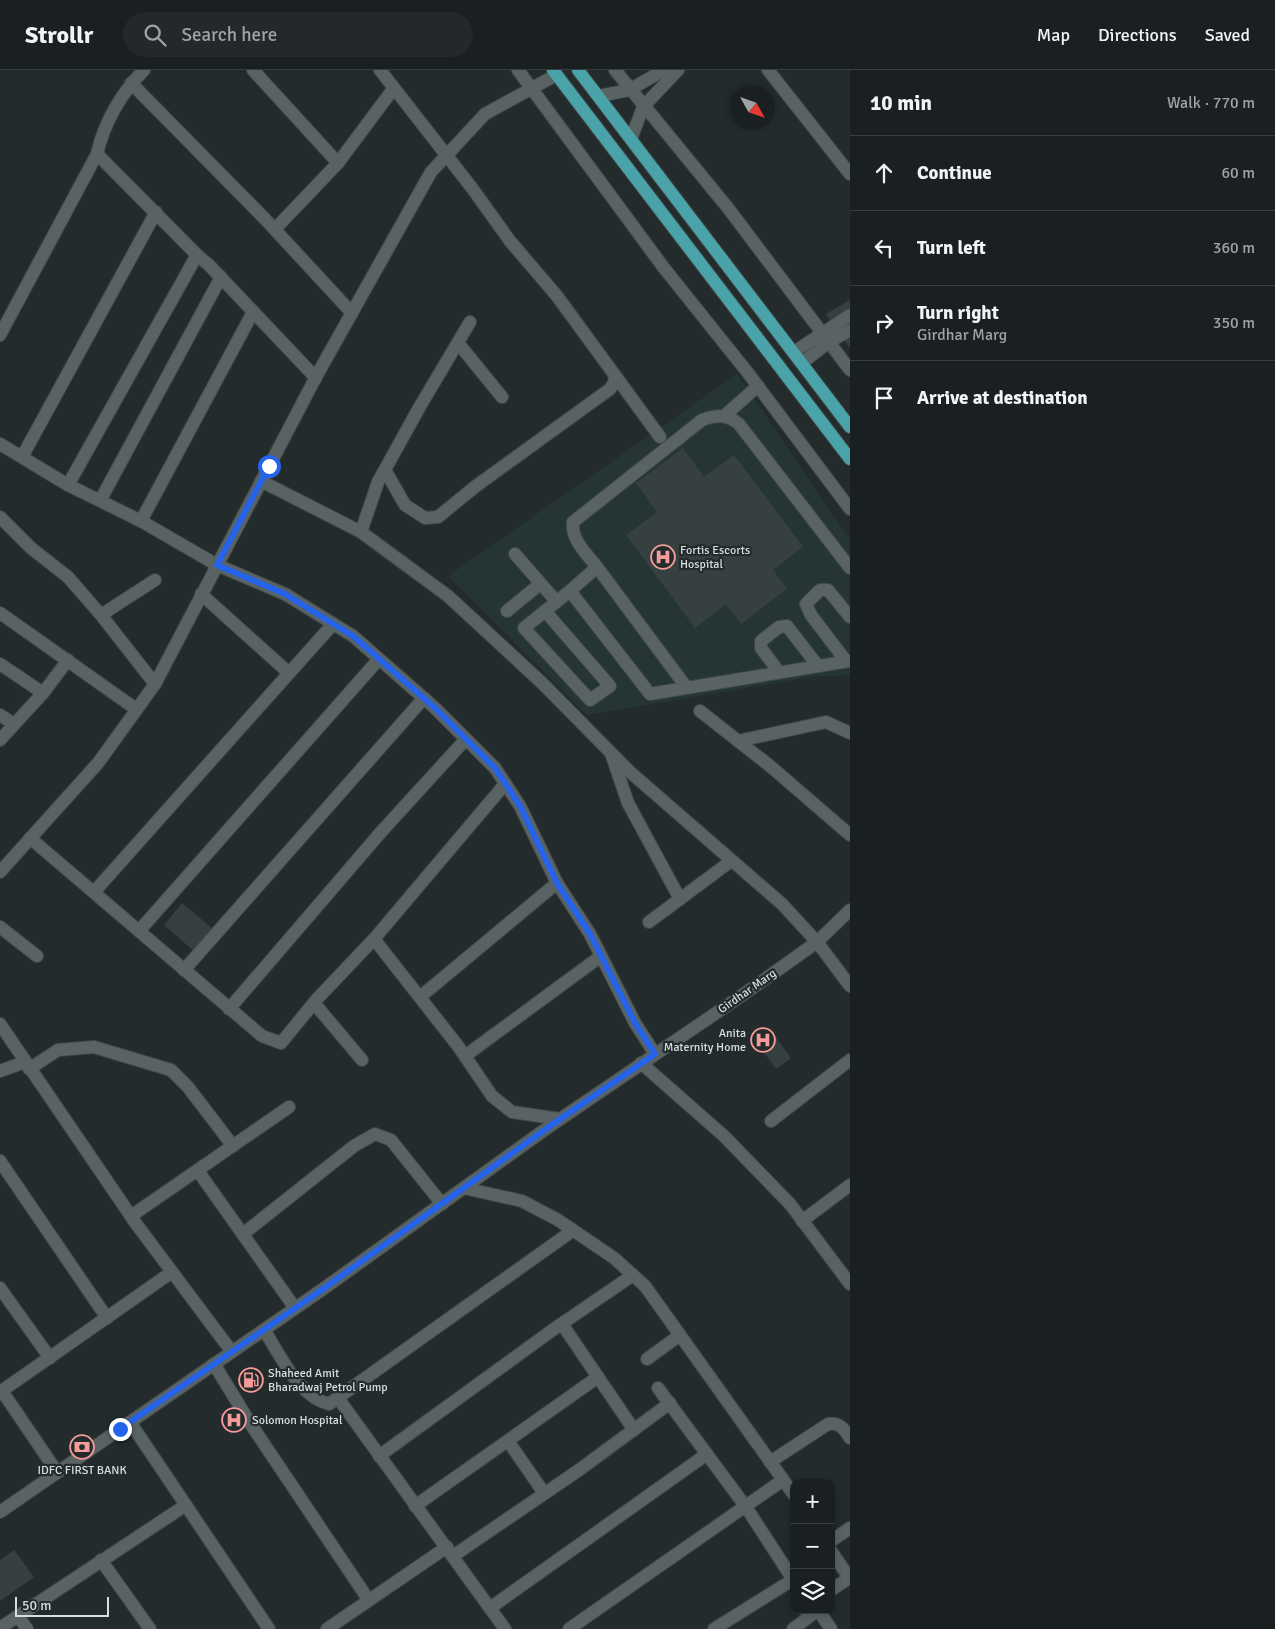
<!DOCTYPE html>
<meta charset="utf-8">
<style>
body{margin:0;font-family:Signika,sans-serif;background:#23282a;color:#f1f3f6}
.controls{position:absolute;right:15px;bottom:15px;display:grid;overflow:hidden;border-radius:10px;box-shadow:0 2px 8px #0003}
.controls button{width:45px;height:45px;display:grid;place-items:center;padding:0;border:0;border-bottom:1px solid #383e3f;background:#1a2021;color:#f1f3f6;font:25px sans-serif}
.compass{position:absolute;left:730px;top:15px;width:45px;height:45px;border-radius:50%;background:#1a2021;box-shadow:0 2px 8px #0003;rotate:130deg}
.scale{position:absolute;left:15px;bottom:12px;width:94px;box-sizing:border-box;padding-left:5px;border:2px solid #d8ddde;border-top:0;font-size:14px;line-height:18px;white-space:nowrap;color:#d8ddde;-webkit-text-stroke:4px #232b2c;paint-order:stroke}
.stop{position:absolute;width:15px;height:15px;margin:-11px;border:4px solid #2563eb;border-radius:50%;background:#fff}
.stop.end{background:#2563eb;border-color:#fff;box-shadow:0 1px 5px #0008}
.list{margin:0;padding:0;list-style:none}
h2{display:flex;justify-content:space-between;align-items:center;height:65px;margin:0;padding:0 20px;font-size:21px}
h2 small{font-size:16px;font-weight:400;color:#9fa3a5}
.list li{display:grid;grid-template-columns:32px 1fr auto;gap:15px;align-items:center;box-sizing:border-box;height:75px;padding:0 20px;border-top:1px solid #383e3f}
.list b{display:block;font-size:19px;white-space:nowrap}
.list p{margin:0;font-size:16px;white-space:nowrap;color:#9fa3a5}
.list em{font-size:16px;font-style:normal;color:#9fa3a5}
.icon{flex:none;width:28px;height:28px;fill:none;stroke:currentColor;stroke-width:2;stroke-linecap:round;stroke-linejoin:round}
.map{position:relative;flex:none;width:850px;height:1559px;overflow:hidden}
header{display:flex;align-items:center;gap:30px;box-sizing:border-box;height:70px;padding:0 25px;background:#1a2021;border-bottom:1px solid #383e3f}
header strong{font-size:24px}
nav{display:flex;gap:28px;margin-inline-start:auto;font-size:18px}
.search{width:350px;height:45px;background:#23282a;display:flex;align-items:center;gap:12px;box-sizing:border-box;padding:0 18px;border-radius:28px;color:#9fa3a5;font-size:19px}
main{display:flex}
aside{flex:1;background:#1a2021}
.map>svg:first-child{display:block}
.built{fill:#253536}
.building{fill:#374040}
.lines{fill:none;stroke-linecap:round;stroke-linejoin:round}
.minor-casing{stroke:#414849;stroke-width:14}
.major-casing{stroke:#414849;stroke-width:14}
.minor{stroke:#5a6364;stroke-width:12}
.major{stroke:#4aa3a9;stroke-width:12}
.route{stroke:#2563eb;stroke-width:6}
.labels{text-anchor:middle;stroke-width:4.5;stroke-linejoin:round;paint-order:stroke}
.poi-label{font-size:12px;fill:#d8ddde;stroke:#232b2c;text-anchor:start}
.street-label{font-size:12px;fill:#d8ddde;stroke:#232b2c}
</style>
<header>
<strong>Strollr</strong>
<div class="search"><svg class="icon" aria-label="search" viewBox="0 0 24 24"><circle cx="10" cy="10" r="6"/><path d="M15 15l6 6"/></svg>Search here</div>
<nav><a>Map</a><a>Directions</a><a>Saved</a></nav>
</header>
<main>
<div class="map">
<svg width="850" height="1559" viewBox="0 0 850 1559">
<rect width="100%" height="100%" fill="#232b2c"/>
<path class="built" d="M 737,304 L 850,469 L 850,605 L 812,607 L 587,645 L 448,506 Z"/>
<g class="building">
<path d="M 850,230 L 850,278 L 826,244 Z"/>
<path d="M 683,378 L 704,407 L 734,385 L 803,477 L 773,500 L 787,519 L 741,554 L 726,534 L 695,558 L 626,465 L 657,442 L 636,413 Z"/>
<path d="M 182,833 L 214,860 L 195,882 L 164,855 Z"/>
<path d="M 769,958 L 791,988 L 776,999 L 754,969 Z"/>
<path d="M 236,1335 L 247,1355 L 230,1364 L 220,1344 Z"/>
<path d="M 14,1480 L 34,1507 L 0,1531 L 0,1490 Z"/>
</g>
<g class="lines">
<g class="minor-casing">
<g id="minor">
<path d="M 144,0 C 121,23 104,53 97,84 L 197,185 L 209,195 L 316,308"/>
<path d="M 253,0 L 338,93"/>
<path d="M 380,0 L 472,118 L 510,171 L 557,226 L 614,304 L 615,311 L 610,319 L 476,416 L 438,447 L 425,448 L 405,435 L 385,400"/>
<path d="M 518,0 L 664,198 L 748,303 L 850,439"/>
<path d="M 615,0 L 728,138 L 850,300"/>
<path d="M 768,0 L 850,104"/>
<path d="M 131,13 L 265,149 L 352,243"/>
<path d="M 599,26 L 629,20 L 664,0"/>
<path d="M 631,69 L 643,37 L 678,0"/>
<path d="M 275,159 L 338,93 L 394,18"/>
<path d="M 0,265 L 97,84"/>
<path d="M 458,273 L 502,327"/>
<path d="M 794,282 L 850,245"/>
<path d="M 802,293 L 829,272 L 850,260"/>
<path d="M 614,304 L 660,367"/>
<path d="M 724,346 L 758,316"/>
<path d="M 0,374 L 68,415 L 141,451 L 217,495 L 285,524 L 353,566 L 435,638 L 495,698 L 520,736 L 557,813 L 590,864 L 635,953 L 655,984"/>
<path d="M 22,387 L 156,142"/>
<path d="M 261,411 L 361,462 L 448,526 L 542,613 L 630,702 L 782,834 L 817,872 L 850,916"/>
<path d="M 68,415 L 197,185"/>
<path d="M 101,429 L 221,207"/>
<path d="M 0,447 L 31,478 L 68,507 L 101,545 L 155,614"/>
<path d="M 141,451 L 253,242"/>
<path d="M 361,462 L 378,412 L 419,338 L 470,252"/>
<path d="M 515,484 L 556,531"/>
<path d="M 597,497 C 586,483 571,470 573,452 L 702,350 C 716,345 727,344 739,354 L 850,498"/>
<path d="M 201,524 L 289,603"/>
<path d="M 507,541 L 540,514"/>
<path d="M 545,541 L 610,616 L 590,630 L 524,558 L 570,521"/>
<path d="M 0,543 L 136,639"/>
<path d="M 101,545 L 155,510"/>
<path d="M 846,591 L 811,545 L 806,534 L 820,520 L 828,520 L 850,547"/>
<path d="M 0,594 L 43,623"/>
<path d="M 779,602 L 761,578 L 761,571 L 779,557 L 787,556 L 818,596"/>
<path d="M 687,618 L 597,497 L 570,521 L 650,624 L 850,591"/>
<path d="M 700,641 L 770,696 L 850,765"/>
<path d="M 0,645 L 14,654"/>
<path d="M 0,670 L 43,623 L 68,590"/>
<path d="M 738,671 L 826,652 L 850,663"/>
<path d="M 612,686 L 628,733 L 680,829 L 731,791"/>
<path d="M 30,768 L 262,966 L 281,973 L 317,929 L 374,869 L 505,714"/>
<path d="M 0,802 L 98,693 L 155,614 L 317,305 L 431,102 L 485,44 L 556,5"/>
<path d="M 94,822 L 333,554"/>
<path d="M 649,852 L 680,829"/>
<path d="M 0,857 L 37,886"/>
<path d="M 139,861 L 379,589"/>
<path d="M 374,869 L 458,976 L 492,1026 L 512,1042 L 560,1049"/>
<path d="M 184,900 L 424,628"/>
<path d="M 420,927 L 557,813"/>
<path d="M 314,933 L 362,990"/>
<path d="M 229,939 L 381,762 L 466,669"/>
<path d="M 0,954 L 137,1155 L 232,1282"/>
<path d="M 465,986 L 601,886"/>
<path d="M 641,993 L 724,1066 L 790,1134 L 850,1214"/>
<path d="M 29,999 L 58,980 L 94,977 L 171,1000 L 188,1017 L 233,1076"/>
<path d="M 0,1001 L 25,992"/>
<path d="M 771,1051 L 850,990"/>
<path d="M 0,1091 L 107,1248"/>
<path d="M 198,1101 L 295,1238"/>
<path d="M 464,1118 L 522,1131 L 558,1150 L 614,1188 L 645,1216 L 794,1425"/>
<path d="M 131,1146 L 289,1037"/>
<path d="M 802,1151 L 850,1115"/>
<path d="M 243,1164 L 354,1076 L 375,1064 L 391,1070 L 442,1134"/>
<path d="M 0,1218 L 50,1288"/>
<path d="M 562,1254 L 634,1360"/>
<path d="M 264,1260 C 281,1286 298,1326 329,1334 L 572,1161"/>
<path d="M 647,1289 L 680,1265"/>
<path d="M 214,1294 L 250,1353 L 368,1529"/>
<path d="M 658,1318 L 746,1437 L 794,1511"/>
<path d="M 2,1321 L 57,1402"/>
<path d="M 0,1322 L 172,1202"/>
<path d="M 338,1328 L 505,1559"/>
<path d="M 130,1352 L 269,1559"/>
<path d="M 508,1371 L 544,1423"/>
<path d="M 379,1386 L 554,1259 L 633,1205"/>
<path d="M 770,1392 L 828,1354 C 840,1352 844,1359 850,1368"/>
<path d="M 415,1436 L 598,1307"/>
<path d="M 0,1442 L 323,1219 L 550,1056 L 744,924 L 817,872 L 850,840"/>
<path d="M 831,1471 L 850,1458"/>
<path d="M 831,1481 L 850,1509"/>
<path d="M 453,1486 L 579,1400 L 670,1333"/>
<path d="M 101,1490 L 150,1559"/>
<path d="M 831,1520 L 849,1508"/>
<path d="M 490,1538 L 707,1384"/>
<path d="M 818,1540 L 831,1559"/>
<path d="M 18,1546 L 27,1559"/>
<path d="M 0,1558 L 186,1435"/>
<path d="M 327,1559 L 447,1477"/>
<path d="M 569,1559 L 783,1410"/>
<path d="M 714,1559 L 794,1509"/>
<path d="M 793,1559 L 818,1540"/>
</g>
</g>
<g class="major-casing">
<g id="major">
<path d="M 553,0 L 850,389"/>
<path d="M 578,0 L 850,357"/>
</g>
</g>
<use href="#minor" class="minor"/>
<use href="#major" class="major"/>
</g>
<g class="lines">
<path class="route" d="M 120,1359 L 323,1219 L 550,1056 L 655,984 L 635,953 L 590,864 L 557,813 L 520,736 L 495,698 L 435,638 L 353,566 L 285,524 L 217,495 L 269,396"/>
</g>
<defs>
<g id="hospital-ring" transform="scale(1.25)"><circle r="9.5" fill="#232b2c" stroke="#f59b9a" stroke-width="1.5"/><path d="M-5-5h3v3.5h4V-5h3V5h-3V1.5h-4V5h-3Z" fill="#f59b9a"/></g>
<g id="fuel-ring" transform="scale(1.25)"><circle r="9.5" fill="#232b2c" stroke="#f59b9a" stroke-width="1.5"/><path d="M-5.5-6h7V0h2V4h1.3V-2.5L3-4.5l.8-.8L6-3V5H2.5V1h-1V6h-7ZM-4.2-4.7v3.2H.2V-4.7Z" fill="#f59b9a"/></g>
<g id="bank-ring" transform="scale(1.25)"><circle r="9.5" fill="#232b2c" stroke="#f59b9a" stroke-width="1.5"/><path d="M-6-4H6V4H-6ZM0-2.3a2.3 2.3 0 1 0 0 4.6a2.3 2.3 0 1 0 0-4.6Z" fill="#f59b9a"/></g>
</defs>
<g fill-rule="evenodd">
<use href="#hospital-ring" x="663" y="487"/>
<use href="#hospital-ring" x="763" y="970"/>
<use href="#fuel-ring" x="251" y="1310"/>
<use href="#hospital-ring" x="234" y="1350"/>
<use href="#bank-ring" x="82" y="1377"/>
</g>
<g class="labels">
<g class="poi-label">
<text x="680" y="484">Fortis Escorts<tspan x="680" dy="14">Hospital</tspan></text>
<text x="746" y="967" text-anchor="end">Anita<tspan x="746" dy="14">Maternity Home</tspan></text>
<text x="268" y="1307">Shaheed Amit<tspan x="268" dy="14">Bharadwaj Petrol Pump</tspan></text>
<text x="252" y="1354">Solomon Hospital</text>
<text x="82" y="1404" text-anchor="middle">IDFC FIRST BANK</text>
</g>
<g class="street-label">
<text transform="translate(747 921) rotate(-35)" y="4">Girdhar Marg</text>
</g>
</g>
</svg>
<div class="controls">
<button>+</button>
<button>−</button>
<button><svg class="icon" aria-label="layers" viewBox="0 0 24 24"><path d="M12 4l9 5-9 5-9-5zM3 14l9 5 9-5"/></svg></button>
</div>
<svg class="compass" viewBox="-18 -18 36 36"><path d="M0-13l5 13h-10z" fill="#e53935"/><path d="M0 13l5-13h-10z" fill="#9fa3a5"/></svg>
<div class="scale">50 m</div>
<div class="stop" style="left:269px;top:396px"></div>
<div class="stop end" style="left:120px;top:1359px"></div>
</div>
<aside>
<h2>10 min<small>Walk · 770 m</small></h2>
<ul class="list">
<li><svg class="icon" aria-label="ahead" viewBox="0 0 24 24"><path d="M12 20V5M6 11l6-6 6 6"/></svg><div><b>Continue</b></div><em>60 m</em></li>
<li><svg class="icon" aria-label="left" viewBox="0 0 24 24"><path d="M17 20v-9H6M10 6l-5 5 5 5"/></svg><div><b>Turn left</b></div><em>360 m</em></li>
<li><svg class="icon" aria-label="right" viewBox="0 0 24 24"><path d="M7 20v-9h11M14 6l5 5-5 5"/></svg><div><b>Turn right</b><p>Girdhar Marg</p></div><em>350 m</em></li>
<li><svg class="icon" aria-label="arrive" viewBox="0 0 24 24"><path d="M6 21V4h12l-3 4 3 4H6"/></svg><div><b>Arrive at destination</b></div></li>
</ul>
</aside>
</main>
